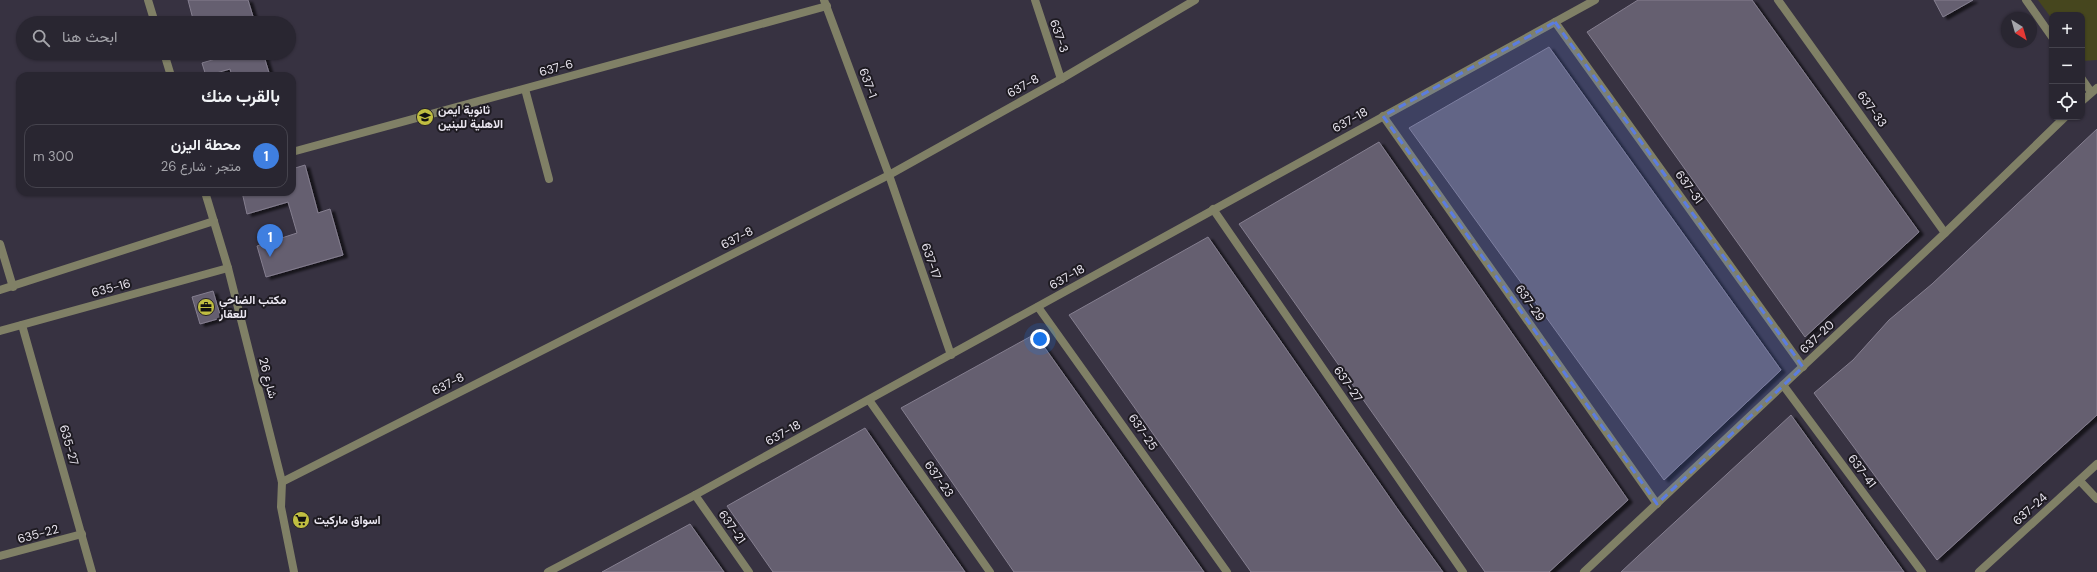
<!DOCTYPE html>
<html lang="ar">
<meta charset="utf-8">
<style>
body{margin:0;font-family:"DM Sans",Vazirmatn,sans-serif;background:#312e39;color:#f1f3f6;direction:rtl}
.controls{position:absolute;right:12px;top:12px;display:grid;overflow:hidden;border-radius:8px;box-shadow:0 1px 3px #0004}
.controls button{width:36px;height:36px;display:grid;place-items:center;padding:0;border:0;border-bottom:1px solid #45434d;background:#292631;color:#f1f3f6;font:20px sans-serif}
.compass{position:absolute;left:2001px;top:12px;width:36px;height:36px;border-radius:50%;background:#292631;box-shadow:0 1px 3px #0004;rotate:143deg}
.you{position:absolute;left:1040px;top:339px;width:14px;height:14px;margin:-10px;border:3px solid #fff;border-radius:50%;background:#1a73e8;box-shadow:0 0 0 6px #1a73e833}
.badge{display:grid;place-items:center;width:26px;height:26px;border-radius:50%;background:#d93025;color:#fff;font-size:13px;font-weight:700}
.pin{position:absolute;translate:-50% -33px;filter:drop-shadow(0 1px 2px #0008)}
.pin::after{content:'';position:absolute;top:21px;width:14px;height:12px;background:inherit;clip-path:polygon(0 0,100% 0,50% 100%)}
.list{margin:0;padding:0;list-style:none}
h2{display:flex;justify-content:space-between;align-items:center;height:52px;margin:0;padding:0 16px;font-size:17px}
h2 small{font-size:13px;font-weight:400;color:#a5a5ab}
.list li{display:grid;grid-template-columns:26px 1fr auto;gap:12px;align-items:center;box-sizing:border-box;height:64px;margin:0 8px 8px;padding:0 8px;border:1px solid #45434d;border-radius:12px}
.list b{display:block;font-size:15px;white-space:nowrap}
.list p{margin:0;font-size:13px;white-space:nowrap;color:#a5a5ab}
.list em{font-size:13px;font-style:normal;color:#a5a5ab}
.icon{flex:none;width:22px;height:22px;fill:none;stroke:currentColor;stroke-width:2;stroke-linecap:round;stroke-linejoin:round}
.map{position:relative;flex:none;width:2097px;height:572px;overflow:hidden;direction:ltr}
.search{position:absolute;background:#292631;box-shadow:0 1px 3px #0004;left:16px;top:16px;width:280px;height:44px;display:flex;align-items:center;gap:10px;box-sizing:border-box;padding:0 14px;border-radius:22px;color:#a5a5ab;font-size:15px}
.panel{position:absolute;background:#292631;box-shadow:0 1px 3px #0004;left:16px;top:72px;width:280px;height:124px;border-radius:12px;direction:rtl}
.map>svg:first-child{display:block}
.green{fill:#46461e}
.building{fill:#655f6f;stroke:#857f90;filter:url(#shadow)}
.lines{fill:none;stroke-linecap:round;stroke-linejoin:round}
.minor{stroke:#808066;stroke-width:8}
.tertiary{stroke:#808066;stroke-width:8}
.marked{fill:#5b7ce0;fill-opacity:0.2;stroke:#5b7ce0;stroke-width:3;stroke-dasharray:8 5;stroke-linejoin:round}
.labels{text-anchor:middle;stroke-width:4;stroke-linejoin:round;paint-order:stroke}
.street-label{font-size:12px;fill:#ebe7f1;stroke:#1e1b22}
.poi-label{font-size:12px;font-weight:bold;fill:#ebe7f1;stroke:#1e1b22;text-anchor:start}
</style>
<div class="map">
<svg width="2097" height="572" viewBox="0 0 2097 572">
<defs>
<filter id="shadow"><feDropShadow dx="4.5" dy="2.5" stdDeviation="1" flood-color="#0009"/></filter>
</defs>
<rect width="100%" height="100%" fill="#373241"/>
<path class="green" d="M 2038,0 L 2097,0 L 2097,60 L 2082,61 L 2082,15 L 2052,15 L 2052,19 Z"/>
<g class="building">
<path d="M 188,0 L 248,0 L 255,23 L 194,23 Z"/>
<path d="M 1638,0 L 1752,0 L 1919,232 L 1805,337 L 1587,32 Z"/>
<path d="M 1934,0 L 1973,0 L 1943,17 Z"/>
<path d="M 1549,47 L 1781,370 L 1664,480 L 1409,128 Z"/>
<path d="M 221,53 L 263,53 L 270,76 L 232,76 L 230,69 L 206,76 L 202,63 L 222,57 Z"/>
<path d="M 2097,129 L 2097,415 L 1937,560 L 1814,393 L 1853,360 L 1889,320 L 1932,284 Z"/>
<path d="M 1379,142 L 1628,500 L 1549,572 L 1485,572 L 1239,224 Z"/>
<path d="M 305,165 L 318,213 L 330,209 L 343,255 L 266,277 L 257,246 L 297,233 L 288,202 L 247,214 L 242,192 L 292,192 L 292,169 Z"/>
<path d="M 1208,237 L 1401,514 L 1443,572 L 1251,572 L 1069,315 Z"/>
<path d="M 213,291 L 221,318 L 200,324 L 192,297 Z"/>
<path d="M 1035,334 L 1158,507 L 1204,572 L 1014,572 L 901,408 Z"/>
<path d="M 1791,415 L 1904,572 L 1621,572 L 1637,557 Z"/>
<path d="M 865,428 L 898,476 L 965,572 L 773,572 L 727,506 Z"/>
<path d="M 690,524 L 724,572 L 602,572 L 633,555 Z"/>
</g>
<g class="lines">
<g class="minor">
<path d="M 824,0 L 889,175 L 951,355"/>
<path d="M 1035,0 L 1061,79"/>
<path d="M 1778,0 L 1945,233"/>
<path d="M 2026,0 L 2052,37"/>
<path d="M 1555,22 L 1803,367"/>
<path d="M 2082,79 L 2091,92"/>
<path d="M 525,89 L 549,179"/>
<path d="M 2082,101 L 2097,88"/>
<path d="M 1383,116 L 1657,504"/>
<path d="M 292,152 L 827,6"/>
<path d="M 1213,209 L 1463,572"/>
<path d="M 0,244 L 13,287"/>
<path d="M 0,290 L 214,221"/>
<path d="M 1038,307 L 1227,572"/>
<path d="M 22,325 L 92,572"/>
<path d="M 0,331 L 228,268"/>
<path d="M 1783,385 L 1922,572"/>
<path d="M 869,400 L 990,572"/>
<path d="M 2080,481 L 2097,499"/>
<path d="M 282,482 L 889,175 L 1061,79 L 1195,0"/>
<path d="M 695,495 L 749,572"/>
<path d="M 0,556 L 82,534"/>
<path d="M 548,572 L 695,495 L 1595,0"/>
<path d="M 1584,572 L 1945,233 L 2065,117"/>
<path d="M 1979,572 L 2097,464"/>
</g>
<g class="tertiary">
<path d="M 148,0 L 155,23"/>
<path d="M 164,53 L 171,76"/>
<path d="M 205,192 L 228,268 L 282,482 L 281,507 L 294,572"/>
</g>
</g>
<path class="marked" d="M 1555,22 L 1803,367 L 1657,504 L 1383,116 Z"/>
<defs>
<g id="school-disc" transform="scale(0.9)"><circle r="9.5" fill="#c0be41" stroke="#1e1b22"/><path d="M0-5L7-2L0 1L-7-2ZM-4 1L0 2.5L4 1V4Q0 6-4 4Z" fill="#111"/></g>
<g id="office-disc" transform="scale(0.9)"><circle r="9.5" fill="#c0be41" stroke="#1e1b22"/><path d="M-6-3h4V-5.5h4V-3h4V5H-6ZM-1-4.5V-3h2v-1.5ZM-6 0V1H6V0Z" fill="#111"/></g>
<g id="supermarket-disc" transform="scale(0.9)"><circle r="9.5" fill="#c0be41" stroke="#1e1b22"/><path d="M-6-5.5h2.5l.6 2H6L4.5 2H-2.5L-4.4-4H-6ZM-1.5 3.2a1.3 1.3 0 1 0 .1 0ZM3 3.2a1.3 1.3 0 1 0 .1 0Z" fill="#111"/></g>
</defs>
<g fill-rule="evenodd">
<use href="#school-disc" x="425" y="117"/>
<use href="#office-disc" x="206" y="307"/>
<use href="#supermarket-disc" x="301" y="520"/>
</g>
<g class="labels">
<g class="street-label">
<text transform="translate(1059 36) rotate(71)" y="4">637-3</text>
<text transform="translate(556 68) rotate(-15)" y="4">637-6</text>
<text transform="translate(868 83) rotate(70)" y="4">637-1</text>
<text transform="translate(1023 86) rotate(-29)" y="4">637-8</text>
<text transform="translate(1872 109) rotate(54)" y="4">637-33</text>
<text transform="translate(1350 120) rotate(-29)" y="4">637-18</text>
<text transform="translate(1689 187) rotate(54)" y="4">637-31</text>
<text transform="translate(737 238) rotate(-27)" y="4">637-8</text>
<text transform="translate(931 261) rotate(71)" y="4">637-17</text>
<text transform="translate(1067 277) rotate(-29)" y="4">637-18</text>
<text transform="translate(111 288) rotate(-15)" y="4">635-16</text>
<text transform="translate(1530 303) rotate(55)" y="4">637-29</text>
<text transform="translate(1817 337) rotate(-43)" y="4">637-20</text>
<text transform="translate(268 378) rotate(76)" y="4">شارع 26</text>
<text transform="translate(448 384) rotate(-27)" y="4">637-8</text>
<text transform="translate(1348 384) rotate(55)" y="4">637-27</text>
<text transform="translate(1143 432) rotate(55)" y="4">637-25</text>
<text transform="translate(783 433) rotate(-29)" y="4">637-18</text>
<text transform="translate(69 445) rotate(74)" y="4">635-27</text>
<text transform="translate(1862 471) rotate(53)" y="4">637-41</text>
<text transform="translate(939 479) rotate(55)" y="4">637-23</text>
<text transform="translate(2030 509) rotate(-42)" y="4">637-24</text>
<text transform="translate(732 527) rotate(55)" y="4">637-21</text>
<text transform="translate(38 534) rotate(-15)" y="4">635-22</text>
</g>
<g class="poi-label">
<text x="438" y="114">ثانوية ايمن<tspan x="438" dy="14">الاهلية للبنين</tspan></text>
<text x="219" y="304">مكتب الضاحي<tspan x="219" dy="14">للعقار</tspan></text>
<text x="314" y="524">اسواق ماركيت</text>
</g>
</g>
</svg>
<div class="controls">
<button>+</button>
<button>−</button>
<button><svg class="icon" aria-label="locate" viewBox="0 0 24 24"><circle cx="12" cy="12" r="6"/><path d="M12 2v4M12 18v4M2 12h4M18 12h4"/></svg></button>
</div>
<svg class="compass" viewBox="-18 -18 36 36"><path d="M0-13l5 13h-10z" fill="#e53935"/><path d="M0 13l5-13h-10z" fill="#a5a5ab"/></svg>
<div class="you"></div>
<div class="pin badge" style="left:270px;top:257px;background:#3f7fe0">1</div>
<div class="search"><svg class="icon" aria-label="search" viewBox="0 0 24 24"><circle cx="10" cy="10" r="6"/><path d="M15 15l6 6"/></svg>ابحث هنا</div>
<section class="panel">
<h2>بالقرب منك<small></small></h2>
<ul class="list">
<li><span class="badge" style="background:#3f7fe0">1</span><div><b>محطة اليزن</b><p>متجر · شارع 26</p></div><em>300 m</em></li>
</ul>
</section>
</div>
